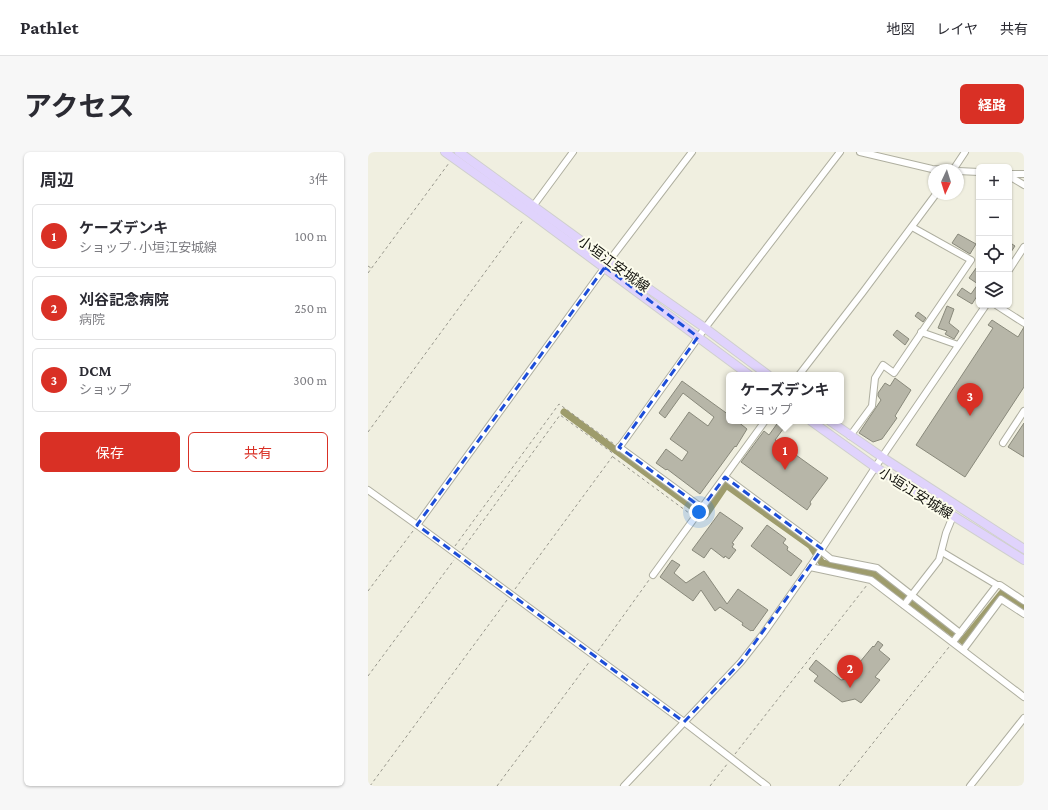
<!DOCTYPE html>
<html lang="ja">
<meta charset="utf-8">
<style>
body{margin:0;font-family:"Crimson Pro","Noto Sans JP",serif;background:#f7f7f7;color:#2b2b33}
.controls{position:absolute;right:12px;top:12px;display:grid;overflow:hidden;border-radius:6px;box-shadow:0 1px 3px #0004}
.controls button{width:36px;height:36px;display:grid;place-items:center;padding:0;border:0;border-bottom:1px solid #e1e1e2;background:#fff;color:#2b2b33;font:20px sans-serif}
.compass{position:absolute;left:560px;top:12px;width:36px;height:36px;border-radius:50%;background:#fff;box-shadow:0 1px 3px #0004;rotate:184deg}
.you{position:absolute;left:331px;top:360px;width:14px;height:14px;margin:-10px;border:3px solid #fff;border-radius:50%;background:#1a73e8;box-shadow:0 0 0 6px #1a73e833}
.badge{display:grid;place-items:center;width:26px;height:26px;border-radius:50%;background:#d93025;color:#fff;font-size:13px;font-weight:700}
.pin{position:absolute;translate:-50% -33px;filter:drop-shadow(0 1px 2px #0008)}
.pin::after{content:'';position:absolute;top:21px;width:14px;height:12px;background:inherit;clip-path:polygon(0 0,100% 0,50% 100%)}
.popup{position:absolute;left:358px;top:220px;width:118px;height:52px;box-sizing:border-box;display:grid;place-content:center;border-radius:6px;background:#fff;filter:drop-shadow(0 1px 3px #0005);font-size:13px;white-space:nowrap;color:#7c7c81}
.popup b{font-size:15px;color:#2b2b33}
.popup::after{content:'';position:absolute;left:50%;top:100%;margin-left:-8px;border:8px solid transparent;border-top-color:#fff}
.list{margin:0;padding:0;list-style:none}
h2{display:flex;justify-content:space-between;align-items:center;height:52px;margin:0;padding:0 16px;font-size:17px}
h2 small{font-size:13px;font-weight:400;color:#7c7c81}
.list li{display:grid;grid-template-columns:26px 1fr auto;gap:12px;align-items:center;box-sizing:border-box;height:64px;margin:0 8px 8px;padding:0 8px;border:1px solid #e1e1e2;border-radius:6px}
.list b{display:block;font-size:15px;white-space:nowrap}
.list p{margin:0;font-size:13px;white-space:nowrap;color:#7c7c81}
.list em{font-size:13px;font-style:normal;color:#7c7c81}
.actions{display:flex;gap:8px;padding:12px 16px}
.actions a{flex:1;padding:9px 0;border:1px solid #d93025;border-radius:6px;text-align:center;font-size:14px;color:#d93025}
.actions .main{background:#d93025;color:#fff}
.icon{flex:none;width:22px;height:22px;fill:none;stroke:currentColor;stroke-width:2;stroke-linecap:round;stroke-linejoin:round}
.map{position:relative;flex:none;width:656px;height:634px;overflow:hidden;border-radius:6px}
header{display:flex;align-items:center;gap:24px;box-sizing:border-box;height:56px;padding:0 20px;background:#fff;border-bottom:1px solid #e1e1e2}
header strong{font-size:19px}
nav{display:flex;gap:22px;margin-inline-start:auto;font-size:14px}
.intro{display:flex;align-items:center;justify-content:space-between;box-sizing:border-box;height:96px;padding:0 24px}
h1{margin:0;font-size:28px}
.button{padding:10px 18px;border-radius:6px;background:#d93025;color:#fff;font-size:14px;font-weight:700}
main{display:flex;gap:24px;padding:0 24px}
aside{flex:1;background:#fff;border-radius:6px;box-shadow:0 1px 3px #0004}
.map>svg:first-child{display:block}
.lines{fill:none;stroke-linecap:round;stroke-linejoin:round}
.canal{stroke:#9e9c6c;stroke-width:7}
.building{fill:#b7b6a8;stroke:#89897b}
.minor-casing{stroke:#afafa0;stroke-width:8}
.major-casing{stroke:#cfcfce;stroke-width:10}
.path{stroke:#97968b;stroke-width:1;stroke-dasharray:3 3;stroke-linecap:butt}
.minor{stroke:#fff;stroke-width:6}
.major{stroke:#e0d3fc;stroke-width:8}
.marked{fill:none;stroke:#1d4ed8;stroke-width:3;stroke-dasharray:8 5;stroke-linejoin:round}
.labels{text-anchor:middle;stroke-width:4;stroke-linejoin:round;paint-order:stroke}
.street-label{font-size:14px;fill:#11110c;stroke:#fdfded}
</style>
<header>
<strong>Pathlet</strong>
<nav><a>地図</a><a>レイヤ</a><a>共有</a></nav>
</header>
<div class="intro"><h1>アクセス</h1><a class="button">経路</a></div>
<main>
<aside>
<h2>周辺<small>3件</small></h2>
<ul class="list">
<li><span class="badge">1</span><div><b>ケーズデンキ</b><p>ショップ · 小垣江安城線</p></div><em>100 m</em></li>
<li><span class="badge">2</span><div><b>刈谷記念病院</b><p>病院</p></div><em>250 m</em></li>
<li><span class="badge">3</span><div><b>DCM</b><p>ショップ</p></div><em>300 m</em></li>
</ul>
<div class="actions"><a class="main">保存</a><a>共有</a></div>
</aside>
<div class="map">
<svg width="656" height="634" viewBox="0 0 656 634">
<rect width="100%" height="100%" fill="#f0efe0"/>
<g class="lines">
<g class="canal">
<path d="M 196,260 L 327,357"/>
<path d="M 335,363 L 337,364 L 358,333 L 443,394 L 454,411 L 506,422 L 595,489 L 634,441 L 656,455"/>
</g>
</g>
<g class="building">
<path d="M 590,82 L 608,92 L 602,102 L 584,91 Z"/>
<path d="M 641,90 L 647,94 L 641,103 Z"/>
<path d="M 611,112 L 611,141 L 604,152 L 589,143 L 594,136 L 603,142 L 610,132 L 601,126 Z"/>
<path d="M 579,154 L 586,157 L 581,171 L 591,179 L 586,187 L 577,182 L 579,179 L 570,176 Z"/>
<path d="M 550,160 L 558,166 L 555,170 L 547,164 Z"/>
<path d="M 624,168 L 650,185 L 656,175 L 656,235 L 597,325 L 548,293 L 625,176 L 620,173 Z"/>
<path d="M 529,178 L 541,187 L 537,193 L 525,183 Z"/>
<path d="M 527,226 L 543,238 L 527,264 L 529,266 L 514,287 L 505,290 L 491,281 L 513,248 L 510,244 L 510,241 L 517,231 L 522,234 Z"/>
<path d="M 314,229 L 361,263 L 361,269 L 369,269 L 379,277 L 368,295 L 367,294 L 332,342 L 299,317 L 298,318 L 288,311 L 298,297 L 314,309 L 320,300 L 302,287 L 321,260 L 340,274 L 346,265 L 315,241 L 297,266 L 291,261 Z"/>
<path d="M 411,269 L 421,269 L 407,288 L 460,326 L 442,350 L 443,352 L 439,358 L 373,310 L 396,279 L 401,283 Z"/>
<path d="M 656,271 L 656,305 L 640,295 Z"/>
<path d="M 352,360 L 375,376 L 364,391 L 366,392 L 364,395 L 368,398 L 361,407 L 357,404 L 356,406 L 343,396 L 336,406 L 324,398 Z"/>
<path d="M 399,373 L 418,387 L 415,391 L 420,395 L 419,398 L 434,409 L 423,424 L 383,394 Z"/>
<path d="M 304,408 L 312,413 L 306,421 L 318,431 L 336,419 L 359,452 L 370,437 L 400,458 L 385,479 L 384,478 L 383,479 L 374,473 L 375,471 L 352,455 L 347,459 L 333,438 L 325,449 L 292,425 Z"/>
<path d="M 510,489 L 515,493 L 511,498 L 522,507 L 507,525 L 512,528 L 493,551 L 487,547 L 474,550 L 446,529 L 450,524 L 441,517 L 448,508 L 473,528 L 478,527 L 505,494 L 506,495 Z"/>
</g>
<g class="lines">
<g class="minor-casing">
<g id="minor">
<path d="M 492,0 L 564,17 L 579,18"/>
<path d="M 585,18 L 597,0"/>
<path d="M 590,19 L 611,20"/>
<path d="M 641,22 L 656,22"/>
<path d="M 641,24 L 656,33"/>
<path d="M 166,53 L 205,0"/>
<path d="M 241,109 L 324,0"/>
<path d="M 237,115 L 49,373 L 316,570 L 399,634"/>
<path d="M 641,118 L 656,95"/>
<path d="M 628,153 L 656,171"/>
<path d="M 553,180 L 590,193"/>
<path d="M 431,223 L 495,140 L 568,42"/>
<path d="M 482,284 L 504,254 L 507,226 L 515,213 L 526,221 L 603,108 L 544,75"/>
<path d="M 635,291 L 656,259"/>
<path d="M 251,295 L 334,356"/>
<path d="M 251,296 L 337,176 L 472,0"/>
<path d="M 357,325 L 454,397"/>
<path d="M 0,338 L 49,373"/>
<path d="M 453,399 L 463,407 L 509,416 L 592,481"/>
<path d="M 574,400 L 629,433 L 585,490"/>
<path d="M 442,415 L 503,428 L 656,545"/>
<path d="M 285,423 L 397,269"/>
<path d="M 629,433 L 632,433 L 656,449"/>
<path d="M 536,453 L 571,408 L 578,381 L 585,364"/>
<path d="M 595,498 L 633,447 L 656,462"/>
<path d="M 256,634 L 373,510 L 395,482 L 442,415 L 514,305 L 618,153"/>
<path d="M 602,634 L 656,566"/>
</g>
</g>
<g class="major-casing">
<g id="major">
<path d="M 77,0 L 161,60 L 381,223"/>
<path d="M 91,0 L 241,109 L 337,176 L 400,223"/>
<path d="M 443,269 L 507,315 L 656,408"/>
<path d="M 462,269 L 514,305 L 656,397"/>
</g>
</g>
<g class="path">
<path d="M 0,114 L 3,116"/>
<path d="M 0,121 L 81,11"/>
<path d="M 0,280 L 156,67"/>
<path d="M 245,305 L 321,361"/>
<path d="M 87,394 L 191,252 L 246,292"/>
<path d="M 94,398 L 192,263 L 246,302"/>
<path d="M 147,437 L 247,301"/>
<path d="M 0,439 L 45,379"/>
<path d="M 230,499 L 281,428"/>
<path d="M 0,524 L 86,408"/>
<path d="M 367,602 L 499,433"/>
<path d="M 2,634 L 139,448"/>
<path d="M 129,634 L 222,509"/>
<path d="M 342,634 L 360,611"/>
<path d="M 471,634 L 581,495"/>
</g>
<use href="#minor" class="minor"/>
<use href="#major" class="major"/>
</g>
<path class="marked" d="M 237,115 L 330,185 L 251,295 L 334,356 L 357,325 L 454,397 L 373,510 L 316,570 L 49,373 Z"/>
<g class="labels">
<g class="street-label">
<text transform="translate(246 112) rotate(36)" y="5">小垣江安城線</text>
<text transform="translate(548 341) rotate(32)" y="5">小垣江安城線</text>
</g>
</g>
</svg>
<div class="controls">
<button>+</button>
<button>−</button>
<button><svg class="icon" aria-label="locate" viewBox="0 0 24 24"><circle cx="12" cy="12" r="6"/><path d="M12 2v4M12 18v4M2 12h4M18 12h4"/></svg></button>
<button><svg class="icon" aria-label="layers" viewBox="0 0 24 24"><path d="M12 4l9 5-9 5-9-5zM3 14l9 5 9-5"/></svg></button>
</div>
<svg class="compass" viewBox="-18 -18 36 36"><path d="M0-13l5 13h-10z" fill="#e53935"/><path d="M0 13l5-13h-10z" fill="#7c7c81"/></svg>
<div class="you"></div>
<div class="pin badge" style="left:417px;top:318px">1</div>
<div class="popup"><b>ケーズデンキ</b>ショップ</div>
<div class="pin badge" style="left:482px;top:536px">2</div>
<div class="pin badge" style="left:602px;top:264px">3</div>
</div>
</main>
